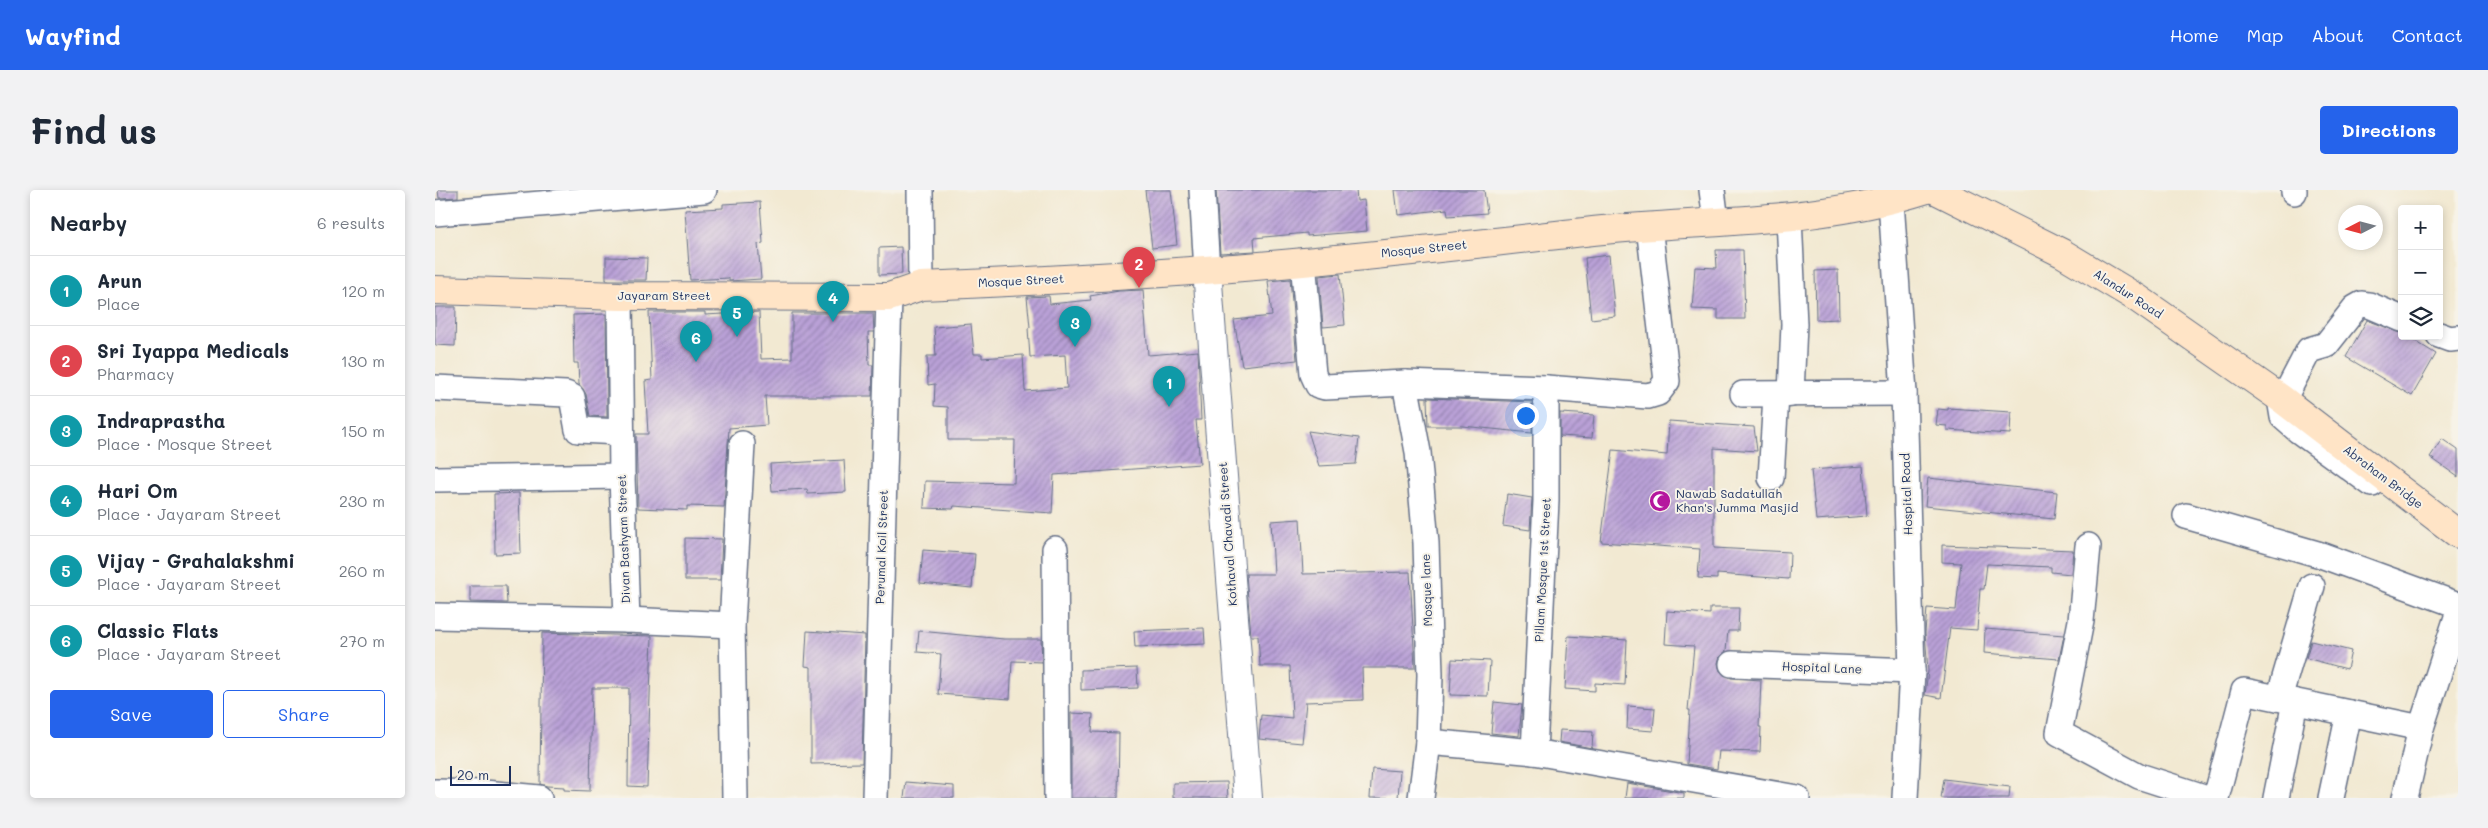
<!DOCTYPE html>
<meta charset="utf-8">
<style>
body{margin:0;font-family:Mali,sans-serif;background:#f2f2f3;color:#1f2937}
.controls{position:absolute;right:15px;top:15px;display:grid;overflow:hidden;border-radius:5px;box-shadow:0 2px 8px #0003}
.controls button{width:45px;height:45px;display:grid;place-items:center;padding:0;border:0;border-bottom:1px solid #e0e1e3;background:#fff;color:#1f2937;font:25px sans-serif}
.compass{position:absolute;left:1903px;top:15px;width:45px;height:45px;border-radius:50%;background:#fff;box-shadow:0 2px 8px #0003;rotate:264deg}
.scale{position:absolute;left:15px;bottom:12px;width:61px;box-sizing:border-box;padding-left:5px;border:2px solid #1b2f5e;border-top:0;font-size:14px;line-height:18px;white-space:nowrap;color:#1b2f5e;-webkit-text-stroke:4px #f7f3e8;paint-order:stroke}
.you{position:absolute;left:1090px;top:225px;width:18px;height:18px;margin:-12px;border:4px solid #fff;border-radius:50%;background:#1a73e8;box-shadow:0 0 0 8px #1a73e833}
.badge{display:grid;place-items:center;width:32px;height:32px;border-radius:50%;background:#2563eb;color:#fff;font-size:16px;font-weight:700}
.pin{position:absolute;translate:-50% -41px;filter:drop-shadow(0 1px 2px #0008)}
.pin::after{content:'';position:absolute;top:26px;width:18px;height:15px;background:inherit;clip-path:polygon(0 0,100% 0,50% 100%)}
.list{margin:0;padding:0;list-style:none}
h2{display:flex;justify-content:space-between;align-items:center;height:65px;margin:0;padding:0 20px;font-size:21px}
h2 small{font-size:16px;font-weight:400;color:#747a83}
.list li{display:grid;grid-template-columns:32px 1fr auto;gap:15px;align-items:center;box-sizing:border-box;height:70px;padding:0 20px;border-top:1px solid #e0e1e3}
.list b{display:block;font-size:19px;white-space:nowrap}
.list p{margin:0;font-size:16px;white-space:nowrap;color:#747a83}
.list em{font-size:16px;font-style:normal;color:#747a83}
.actions{display:flex;gap:10px;padding:15px 20px}
.actions a{flex:1;padding:11px 0;border:1px solid #2563eb;border-radius:5px;text-align:center;font-size:18px;color:#2563eb}
.actions .main{background:#2563eb;color:#fff}
.icon{flex:none;width:28px;height:28px;fill:none;stroke:currentColor;stroke-width:2;stroke-linecap:round;stroke-linejoin:round}
.map{position:relative;flex:none;width:2023px;height:608px;overflow:hidden;border-radius:5px}
header{display:flex;align-items:center;gap:30px;box-sizing:border-box;height:70px;padding:0 25px;background:#2563eb;color:#fff}
header strong{font-size:24px}
nav{display:flex;gap:28px;margin-inline-start:auto;font-size:18px}
.intro{display:flex;align-items:center;justify-content:space-between;box-sizing:border-box;height:120px;padding:0 30px}
h1{margin:0;font-size:35px}
.button{padding:12px 22px;border-radius:5px;background:#2563eb;color:#fff;font-size:18px;font-weight:700}
main{display:flex;gap:30px;padding:0 30px}
aside{flex:1;background:#fff;border-radius:5px;box-shadow:0 2px 8px #0003}
.map>svg:first-child{display:block}
.building{fill:url(#building-hatch)}
.lines{fill:none;stroke-linecap:round;stroke-linejoin:round}
.minor-casing{stroke:#667087;stroke-width:28}
.tertiary-casing{stroke:#667087;stroke-width:30}
.secondary-casing{stroke:#667087;stroke-width:30}
.minor{stroke:#fff;stroke-width:25}
.tertiary{stroke:#fff;stroke-width:28}
.secondary{stroke:#ffe4c6;stroke-width:28}
.labels{text-anchor:middle;stroke-width:4;stroke-linejoin:round;paint-order:stroke}
.street-label{font-size:12px;fill:#1b2f5e;stroke:#f7f3e8}
.poi-label{font-size:12px;fill:#1b2f5e;stroke:#f7f3e8;text-anchor:start}
</style>
<header>
<strong>Wayfind</strong>
<nav><a>Home</a><a>Map</a><a>About</a><a>Contact</a></nav>
</header>
<div class="intro"><h1>Find us</h1><a class="button">Directions</a></div>
<main>
<aside>
<h2>Nearby<small>6 results</small></h2>
<ul class="list">
<li><span class="badge" style="background:#0f9aa8">1</span><div><b>Arun</b><p>Place</p></div><em>120 m</em></li>
<li><span class="badge" style="background:#e0444e">2</span><div><b>Sri Iyappa Medicals</b><p>Pharmacy</p></div><em>130 m</em></li>
<li><span class="badge" style="background:#0f9aa8">3</span><div><b>Indraprastha</b><p>Place · Mosque Street</p></div><em>150 m</em></li>
<li><span class="badge" style="background:#0f9aa8">4</span><div><b>Hari Om</b><p>Place · Jayaram Street</p></div><em>230 m</em></li>
<li><span class="badge" style="background:#0f9aa8">5</span><div><b>Vijay - Grahalakshmi</b><p>Place · Jayaram Street</p></div><em>260 m</em></li>
<li><span class="badge" style="background:#0f9aa8">6</span><div><b>Classic Flats</b><p>Place · Jayaram Street</p></div><em>270 m</em></li>
</ul>
<div class="actions"><a class="main">Save</a><a>Share</a></div>
</aside>
<div class="map">
<svg width="2023" height="608" viewBox="0 0 2023 608">
<defs>
<pattern id="building-hatch" width="6" height="6" patternUnits="userSpaceOnUse" patternTransform="scale(1.25)"><rect width="6" height="6" fill="#baa1d7"/><path d="M-1 1l2-2M0 6l6-6M5 7l2-2" fill="none" stroke="#9684b2"/></pattern>
</defs>
<rect width="100%" height="100%" fill="#f7f3e8"/>
<filter id="ink" filterUnits="userSpaceOnUse"><feTurbulence type="fractalNoise" baseFrequency=".02" numOctaves="2"/><feDisplacementMap in="SourceGraphic" scale="10" xChannelSelector="R" yChannelSelector="G"/><feConvolveMatrix kernelMatrix="1 2 1 2 8 2 1 2 1" color-interpolation-filters="sRGB"/></filter>
<filter id="wash" filterUnits="userSpaceOnUse"><feTurbulence type="fractalNoise" baseFrequency=".0096" numOctaves="4" result="noise"/><feDisplacementMap in="SourceGraphic" scale="20" xChannelSelector="R" yChannelSelector="G"/><feGaussianBlur stdDeviation="1.12" result="paint"/><feColorMatrix in="noise" values="0 0 0 0 0 0 0 0 0 0 0 0 0 0 0 0 0 1.4 0 .05"/><feComposite in="paint" operator="in"/></filter>
<g filter="url(#wash)">
<rect width="100%" height="100%" fill="#f2e9d2"/>
<g id="blocks">
<g class="building">
<path d="M 3,0 L 23,0 L 23,7 L 4,8 Z"/>
<path d="M 710,0 L 736,0 L 742,55 L 717,58 Z"/>
<path d="M 781,0 L 921,0 L 922,11 L 929,10 L 932,41 L 872,46 L 872,43 L 819,48 L 820,61 L 785,63 Z"/>
<path d="M 960,0 L 1049,0 L 1052,23 L 1013,26 L 1012,19 L 963,25 Z"/>
<path d="M 325,12 L 328,53 L 323,54 L 326,89 L 294,91 L 294,88 L 255,90 L 250,20 L 288,18 L 288,14 Z"/>
<path d="M 466,57 L 467,84 L 444,85 L 444,58 Z"/>
<path d="M 1281,60 L 1308,60 L 1310,129 L 1283,129 L 1283,120 L 1257,119 L 1260,77 L 1282,78 Z"/>
<path d="M 1174,65 L 1180,126 L 1156,129 L 1150,68 Z"/>
<path d="M 171,67 L 212,68 L 211,90 L 171,90 Z"/>
<path d="M 1403,80 L 1404,129 L 1381,130 L 1380,81 Z"/>
<path d="M 905,84 L 910,135 L 888,137 L 884,86 Z"/>
<path d="M 855,89 L 862,170 L 807,176 L 799,130 L 837,126 L 833,91 Z"/>
<path d="M 708,100 L 713,165 L 763,161 L 766,230 L 761,230 L 765,274 L 619,285 L 617,323 L 519,316 L 518,319 L 489,318 L 490,291 L 579,293 L 580,250 L 513,250 L 513,217 L 499,216 L 500,194 L 493,195 L 492,166 L 501,166 L 499,137 L 536,134 L 539,164 L 547,164 L 547,168 L 588,165 L 590,201 L 632,198 L 630,165 L 595,167 L 593,138 L 595,137 L 592,107 L 614,106 L 615,114 L 656,110 L 655,106 L 684,101 Z"/>
<path d="M 0,117 L 21,117 L 20,156 L 0,155 Z"/>
<path d="M 214,122 L 270,122 L 270,125 L 324,122 L 326,169 L 357,168 L 357,123 L 438,123 L 439,142 L 433,142 L 434,175 L 438,175 L 437,206 L 330,206 L 332,235 L 294,238 L 289,317 L 252,316 L 252,320 L 203,318 L 201,244 L 213,244 L 210,191 L 217,190 Z"/>
<path d="M 171,124 L 172,227 L 155,226 L 151,204 L 144,194 L 143,173 L 139,173 L 138,125 Z"/>
<path d="M 1932,130 L 1966,143 L 1967,146 L 1972,146 L 2001,164 L 1977,206 L 1911,167 Z"/>
<path d="M 992,208 L 1097,212 L 1097,243 L 1027,236 L 993,236 Z"/>
<path d="M 1513,218 L 1576,222 L 1575,244 L 1512,240 L 1512,236 L 1501,235 L 1503,219 L 1513,220 Z"/>
<path d="M 1125,223 L 1159,225 L 1157,248 L 1125,246 Z"/>
<path d="M 1234,231 L 1319,237 L 1322,261 L 1279,258 L 1279,358 L 1355,362 L 1354,389 L 1282,384 L 1282,389 L 1263,388 L 1265,359 L 1166,352 L 1178,260 L 1232,265 Z"/>
<path d="M 873,241 L 924,248 L 921,274 L 884,276 Z"/>
<path d="M 2007,249 L 2023,260 L 2023,287 L 1995,267 Z"/>
<path d="M 409,270 L 411,302 L 373,304 L 372,299 L 337,301 L 335,274 Z"/>
<path d="M 1428,276 L 1432,326 L 1381,330 L 1376,280 Z"/>
<path d="M 1493,288 L 1622,302 L 1619,329 L 1490,316 Z"/>
<path d="M 84,303 L 86,363 L 60,364 L 59,304 Z"/>
<path d="M 1072,304 L 1097,308 L 1095,340 L 1068,336 Z"/>
<path d="M 865,329 L 868,384 L 975,382 L 980,478 L 927,478 L 928,510 L 871,512 L 867,553 L 824,549 L 826,525 L 857,528 L 855,476 L 825,476 L 823,446 L 816,446 L 811,384 L 839,384 L 836,331 Z"/>
<path d="M 250,348 L 287,349 L 285,390 L 250,390 Z"/>
<path d="M 1507,355 L 1638,360 L 1636,384 L 1616,382 L 1616,377 L 1552,374 L 1549,399 L 1545,399 L 1542,440 L 1515,438 L 1506,508 L 1490,505 L 1493,481 L 1490,443 L 1492,418 L 1521,420 L 1526,373 L 1507,372 Z"/>
<path d="M 488,360 L 540,364 L 537,398 L 485,393 Z"/>
<path d="M 35,396 L 71,396 L 72,413 L 35,412 Z"/>
<path d="M 1275,418 L 1304,418 L 1303,441 L 1293,441 L 1291,461 L 1285,466 L 1283,473 L 1285,481 L 1296,488 L 1326,490 L 1324,537 L 1326,537 L 1325,562 L 1284,561 L 1282,579 L 1252,574 L 1255,520 L 1253,520 L 1259,456 L 1230,454 L 1232,421 L 1275,424 Z"/>
<path d="M 769,438 L 770,454 L 700,457 L 699,441 Z"/>
<path d="M 1550,439 L 1629,445 L 1624,469 L 1549,463 Z"/>
<path d="M 372,441 L 430,445 L 427,573 L 376,574 L 376,477 L 370,476 Z"/>
<path d="M 484,441 L 569,449 L 606,449 L 607,472 L 577,471 L 575,509 L 503,504 L 506,464 L 482,462 Z"/>
<path d="M 107,443 L 217,446 L 212,597 L 193,596 L 194,498 L 157,498 L 155,601 L 129,600 L 129,597 L 112,596 L 105,594 Z"/>
<path d="M 1133,446 L 1192,450 L 1190,495 L 1160,493 L 1160,501 L 1130,499 Z"/>
<path d="M 1876,451 L 1916,461 L 1912,479 L 1871,468 Z"/>
<path d="M 1017,469 L 1055,471 L 1053,506 L 1015,505 Z"/>
<path d="M 702,478 L 703,498 L 646,500 L 646,480 Z"/>
<path d="M 1059,512 L 1087,515 L 1084,546 L 1056,543 Z"/>
<path d="M 1193,516 L 1220,518 L 1218,541 L 1192,539 Z"/>
<path d="M 636,523 L 658,524 L 657,542 L 684,543 L 683,608 L 636,608 Z"/>
<path d="M 1125,540 L 1158,542 L 1157,558 L 1124,552 Z"/>
<path d="M 937,579 L 965,581 L 963,608 L 935,608 Z"/>
<path d="M 1509,589 L 1575,597 L 1574,608 L 1506,608 Z"/>
<path d="M 471,592 L 519,596 L 519,608 L 469,608 Z"/>
<path d="M 792,592 L 793,608 L 738,608 L 738,593 Z"/>
<path d="M 1192,593 L 1249,603 L 1249,608 L 1190,608 Z"/>
</g>
</g>
</g>
<g filter="url(#ink)">
<use href="#blocks" fill-opacity="0" stroke="#667087" stroke-width="1"/>
<g class="lines">
<g class="minor-casing">
<g id="minor">
<path d="M 485,0 L 486,96"/>
<path d="M 767,0 L 772,80"/>
<path d="M 1277,0 L 1281,31"/>
<path d="M 1458,0 L 1456,11 L 1469,203 L 1477,481 L 1470,608"/>
<path d="M 1859,0 L 1859,2"/>
<path d="M 0,23 L 269,0"/>
<path d="M 868,71 L 878,184 L 883,195 L 890,197 L 970,193 L 1111,198 L 1213,206 L 1223,203 L 1232,191 L 1214,36"/>
<path d="M 2004,145 L 2015,149 L 2023,148"/>
<path d="M 970,193 L 983,262 L 991,353 L 995,485 L 993,552 L 986,608"/>
<path d="M 0,198 L 131,204 L 137,207 L 143,240 L 186,242"/>
<path d="M 1308,204 L 1469,203"/>
<path d="M 1336,288 L 1341,206 L 1356,204 L 1359,134 L 1354,28"/>
<path d="M 0,289 L 187,286"/>
<path d="M 1937,294 L 1864,241 L 1848,227 L 1846,215 L 1848,210 L 1874,160 L 1891,155 L 1920,118 L 1927,114 L 1934,115 L 1967,129"/>
<path d="M 1751,326 L 1886,365 L 2023,415"/>
<path d="M 1653,356 L 1646,431 L 1624,543 L 1704,586 L 1772,608"/>
<path d="M 620,359 L 622,608"/>
<path d="M 0,426 L 192,430 L 187,286 L 185,106"/>
<path d="M 192,430 L 297,435"/>
<path d="M 1297,474 L 1477,481"/>
<path d="M 1844,508 L 1877,396"/>
<path d="M 993,552 L 1099,562 L 1362,608"/>
<path d="M 1099,562 L 1111,311 L 1111,198"/>
<path d="M 0,602 L 49,603 L 104,608"/>
<path d="M 300,608 L 297,435 L 307,254"/>
<path d="M 440,608 L 454,107"/>
<path d="M 1781,608 L 1809,501 L 1986,538"/>
<path d="M 1841,608 L 1860,512"/>
<path d="M 1896,608 L 1914,523"/>
<path d="M 1970,608 L 1986,538 L 2023,424"/>
</g>
</g>
<g class="tertiary-casing">
<path id="tertiary" d="M 772,80 L 813,608"/>
</g>
<g class="secondary-casing">
<g id="secondary">
<path d="M 1501,0 L 1627,63 L 1702,108 L 1848,210 L 2023,344"/>
<path d="M 0,100 L 185,106 L 454,107 L 486,96 C 581,92 675,87 770,80 C 903,71 1036,54 1168,40 C 1276,30 1385,33 1489,0"/>
</g>
</g>
<use href="#minor" class="minor"/>
<use href="#tertiary" class="tertiary"/>
<use href="#secondary" class="secondary"/>
</g>
</g>
<defs>
<g id="mosque-disc" transform="scale(1.125)"><circle r="9.5" fill="#b5179e" stroke="#f7f3e8"/><path d="M3.5-4.9A6 6 0 1 0 3.5 4.9A5 5 0 1 1 3.5-4.9Z" fill="#fff"/></g>
</defs>
<g fill-rule="evenodd">
<use href="#mosque-disc" x="1225" y="311"/>
</g>
<g class="labels">
<g class="street-label">
<text transform="translate(989 59) rotate(-6)" y="4">Mosque Street</text>
<text transform="translate(586 91) rotate(-3)" y="4">Mosque Street</text>
<text transform="translate(1693 104) rotate(33)" y="4">Alandur Road</text>
<text x="229" y="110">Jayaram Street</text>
<text transform="translate(1948 287) rotate(37)" y="4">Abraham Bridge</text>
<text transform="translate(1472 304) rotate(-92)" y="4">Hospital Road</text>
<text transform="translate(793 344) rotate(-94)" y="4">Kothaval Chavadi Street</text>
<text transform="translate(189 349) rotate(-92)" y="4">Divan Bashyam Street</text>
<text transform="translate(447 357) rotate(-88)" y="4">Perumal Koil Street</text>
<text transform="translate(1108 380) rotate(-87)" y="4">Pillam Mosque 1st Street</text>
<text transform="translate(992 400) rotate(-92)" y="4">Mosque lane</text>
<text transform="translate(1387 478) rotate(2)" y="4">Hospital Lane</text>
</g>
<g class="poi-label">
<text x="1241" y="308">Nawab Sadatullah<tspan x="1241" dy="14">Khan's Jumma Masjid</tspan></text>
</g>
</g>
</svg>
<div class="controls">
<button>+</button>
<button>−</button>
<button><svg class="icon" aria-label="layers" viewBox="0 0 24 24"><path d="M12 4l9 5-9 5-9-5zM3 14l9 5 9-5"/></svg></button>
</div>
<svg class="compass" viewBox="-18 -18 36 36"><path d="M0-13l5 13h-10z" fill="#e53935"/><path d="M0 13l5-13h-10z" fill="#747a83"/></svg>
<div class="scale">20 m</div>
<div class="you"></div>
<div class="pin badge" style="left:734px;top:217px;background:#0f9aa8">1</div>
<div class="pin badge" style="left:704px;top:98px;background:#e0444e">2</div>
<div class="pin badge" style="left:640px;top:157px;background:#0f9aa8">3</div>
<div class="pin badge" style="left:398px;top:132px;background:#0f9aa8">4</div>
<div class="pin badge" style="left:302px;top:147px;background:#0f9aa8">5</div>
<div class="pin badge" style="left:261px;top:172px;background:#0f9aa8">6</div>
</div>
</main>
